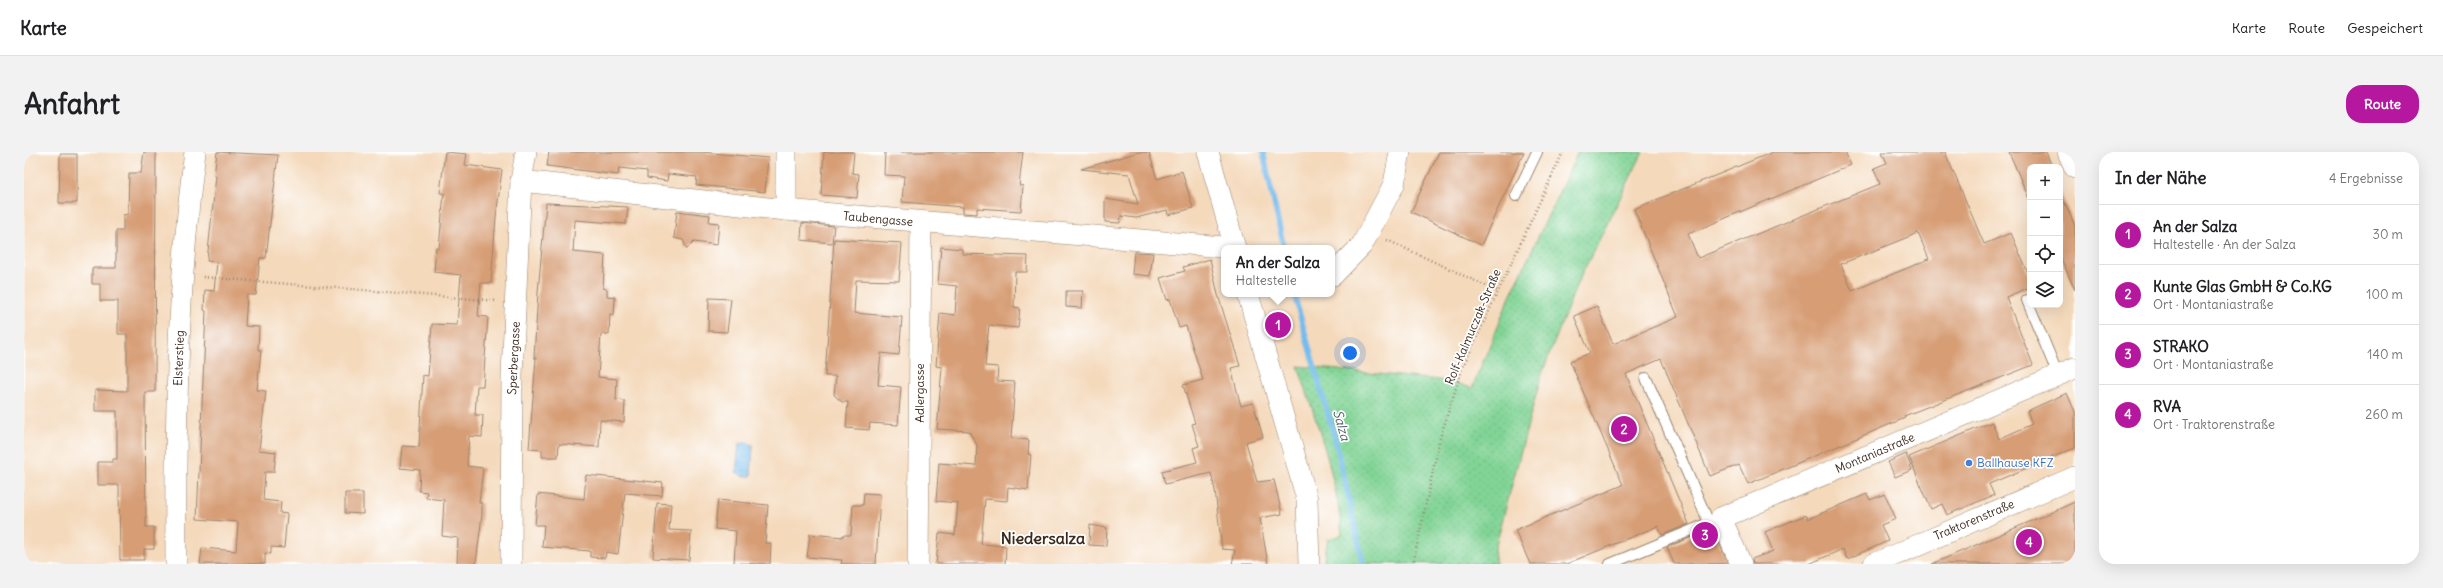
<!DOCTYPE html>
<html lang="de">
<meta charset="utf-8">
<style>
body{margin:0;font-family:Delius,sans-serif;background:#f2f2f2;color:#202124}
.controls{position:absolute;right:12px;top:12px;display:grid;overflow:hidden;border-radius:8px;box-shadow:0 4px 16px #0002}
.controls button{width:36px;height:36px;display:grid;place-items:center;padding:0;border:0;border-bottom:1px solid #e0e0e0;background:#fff;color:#202124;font:20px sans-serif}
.you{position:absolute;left:1326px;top:201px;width:14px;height:14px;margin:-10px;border:3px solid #fff;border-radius:50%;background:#1a73e8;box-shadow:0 0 0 6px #1a73e833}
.badge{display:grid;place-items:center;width:26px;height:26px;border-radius:50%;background:#b5179e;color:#fff;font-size:13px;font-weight:700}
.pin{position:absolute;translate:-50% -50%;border:2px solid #fff;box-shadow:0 1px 4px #0006}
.popup{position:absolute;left:1197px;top:93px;width:114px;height:52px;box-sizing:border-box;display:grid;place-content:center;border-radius:8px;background:#fff;filter:drop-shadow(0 1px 3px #0005);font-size:13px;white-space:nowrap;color:#757577}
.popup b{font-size:15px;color:#202124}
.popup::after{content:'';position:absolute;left:50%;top:100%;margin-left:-8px;border:8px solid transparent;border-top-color:#fff}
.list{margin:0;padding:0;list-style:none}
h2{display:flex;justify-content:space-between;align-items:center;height:52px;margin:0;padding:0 16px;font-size:17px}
h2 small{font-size:13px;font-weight:400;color:#757577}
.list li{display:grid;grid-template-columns:26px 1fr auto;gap:12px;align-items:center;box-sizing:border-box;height:60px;padding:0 16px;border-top:1px solid #e0e0e0}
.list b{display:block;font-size:15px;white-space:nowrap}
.list p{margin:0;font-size:13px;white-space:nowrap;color:#757577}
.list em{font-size:13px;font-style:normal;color:#757577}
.icon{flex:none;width:22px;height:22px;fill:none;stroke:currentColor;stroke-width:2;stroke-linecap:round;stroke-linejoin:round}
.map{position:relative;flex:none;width:2051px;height:412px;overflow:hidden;border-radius:16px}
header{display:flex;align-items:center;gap:24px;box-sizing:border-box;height:56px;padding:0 20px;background:#fff;border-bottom:1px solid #e0e0e0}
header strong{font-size:19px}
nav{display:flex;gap:22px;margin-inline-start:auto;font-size:14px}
.intro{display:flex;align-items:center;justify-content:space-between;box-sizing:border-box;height:96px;padding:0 24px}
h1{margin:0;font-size:28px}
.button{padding:10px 18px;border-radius:16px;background:#b5179e;color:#fff;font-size:14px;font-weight:700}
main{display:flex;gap:24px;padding:0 24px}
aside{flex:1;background:#fff;border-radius:16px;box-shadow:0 4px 16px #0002}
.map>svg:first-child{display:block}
.grass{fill:url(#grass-dots);stroke:#5e7f5a}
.water{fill:url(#water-ripples);stroke:#587385}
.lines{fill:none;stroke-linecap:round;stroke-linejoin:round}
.stream{stroke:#75bcec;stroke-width:5.5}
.building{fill:#d79e76;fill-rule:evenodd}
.service-casing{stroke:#98826c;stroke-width:12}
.minor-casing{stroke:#98826c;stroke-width:22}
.path{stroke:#98826c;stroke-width:2.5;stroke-dasharray:1 3;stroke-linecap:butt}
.service{stroke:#fff;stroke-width:10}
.minor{stroke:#fff;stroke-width:21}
.shop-dot{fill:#3f7fe0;stroke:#fff;stroke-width:1.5}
.labels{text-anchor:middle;stroke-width:3.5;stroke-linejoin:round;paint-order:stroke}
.street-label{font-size:12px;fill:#3b2a1e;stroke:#fff}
.shop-label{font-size:12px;fill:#366cbe;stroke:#fff;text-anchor:start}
.water-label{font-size:13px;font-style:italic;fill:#4f5d66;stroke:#fff}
.district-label{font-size:16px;font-weight:bold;fill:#3b2a1e;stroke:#fff}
</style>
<header>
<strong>Karte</strong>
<nav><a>Karte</a><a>Route</a><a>Gespeichert</a></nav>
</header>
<div class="intro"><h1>Anfahrt</h1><a class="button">Route</a></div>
<main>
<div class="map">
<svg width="2051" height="412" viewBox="0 0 2051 412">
<defs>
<pattern id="grass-dots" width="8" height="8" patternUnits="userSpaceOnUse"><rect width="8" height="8" fill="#81d495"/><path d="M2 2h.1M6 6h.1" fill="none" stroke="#70b680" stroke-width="1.8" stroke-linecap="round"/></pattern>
<pattern id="water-ripples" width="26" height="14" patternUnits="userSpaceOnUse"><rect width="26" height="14" fill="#75bcec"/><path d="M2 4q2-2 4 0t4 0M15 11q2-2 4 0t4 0" fill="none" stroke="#6199bf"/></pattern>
</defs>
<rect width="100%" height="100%" fill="#fff"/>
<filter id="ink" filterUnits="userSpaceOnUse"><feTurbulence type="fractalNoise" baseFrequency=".025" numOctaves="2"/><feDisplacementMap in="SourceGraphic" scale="8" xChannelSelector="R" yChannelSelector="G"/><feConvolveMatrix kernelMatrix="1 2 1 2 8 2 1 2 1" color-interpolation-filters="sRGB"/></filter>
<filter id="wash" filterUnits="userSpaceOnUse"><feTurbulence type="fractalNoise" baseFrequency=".012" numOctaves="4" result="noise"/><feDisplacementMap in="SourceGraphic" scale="16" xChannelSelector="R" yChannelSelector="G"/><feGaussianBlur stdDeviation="0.9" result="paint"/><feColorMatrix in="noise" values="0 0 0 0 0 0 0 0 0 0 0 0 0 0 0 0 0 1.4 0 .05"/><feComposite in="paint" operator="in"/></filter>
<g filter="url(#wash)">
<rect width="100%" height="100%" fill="#f4d9bb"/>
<path class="grass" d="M 1554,0 L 1619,0 L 1553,132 L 1517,224 L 1470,400 L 1472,412 L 1299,412 L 1304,387 L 1318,383 C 1313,325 1292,269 1274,214 L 1425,229 L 1448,236 L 1485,147 Z"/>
<path class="water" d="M 722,290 L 729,293 L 727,324 L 719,324 L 712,320 L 715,292 Z"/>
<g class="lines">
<g class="stream">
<path d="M 1239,0 L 1260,96"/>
<path d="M 1270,142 L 1314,298 L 1339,412"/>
</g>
</g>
<g id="blocks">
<g class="building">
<path d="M 120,0 L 132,0 L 131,240 L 121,240 L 122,375 L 130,375 L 130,397 L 120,397 L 120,408 L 96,408 L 95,333 L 74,333 L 74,310 L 89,310 L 89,307 L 93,307 L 93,259 L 71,259 L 71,238 L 103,239 L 103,182 L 94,182 L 94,149 L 76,149 L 76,132 L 68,132 L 68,116 L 92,116 L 92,79 L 99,79 L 99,63 L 104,62 L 105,21 L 117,21 Z"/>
<path d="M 193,0 L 254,3 L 242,106 L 236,106 L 232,143 L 223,143 L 221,174 L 235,175 L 234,198 L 237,198 L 233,238 L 242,239 L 235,298 L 252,300 L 250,320 L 241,320 L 239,348 L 257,350 L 256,361 L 263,362 L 260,396 L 247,395 L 247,402 L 241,401 L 241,412 L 176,412 L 178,396 L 212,399 L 214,370 L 173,367 L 182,159 L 180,158 L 181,138 L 190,139 L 193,110 L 183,109 L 192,24 L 190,24 Z"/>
<path d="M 421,0 L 443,2 L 441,13 L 478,18 L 472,65 L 467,131 L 457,131 L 454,164 L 464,165 L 459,234 L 453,234 L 451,263 L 459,263 L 458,285 L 445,284 L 443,314 L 459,316 L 455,351 L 458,351 L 458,363 L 452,412 L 433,412 L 434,386 L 418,384 L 420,348 L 402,346 L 403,340 L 395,339 L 396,318 L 376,316 L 378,294 L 395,295 L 399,223 L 404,224 L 408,172 L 433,173 L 437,123 L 410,120 L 412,95 L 415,96 L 420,41 L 416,41 Z"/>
<path d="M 525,0 L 678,0 L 744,6 L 741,40 L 672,33 L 673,25 L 644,22 L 643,29 L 623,26 L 623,19 L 595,16 L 594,23 L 523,14 Z"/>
<path d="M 800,0 L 830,0 L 828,21 L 835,22 L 833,46 L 797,43 Z"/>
<path d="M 861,0 L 999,0 L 995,33 L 999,34 L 997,59 L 953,56 L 953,62 L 939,61 L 939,55 L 878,50 L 880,24 L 860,23 Z"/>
<path d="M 1115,0 L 1125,0 L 1133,27 L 1158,19 L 1169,56 L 1144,63 L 1143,58 L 1112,66 L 1097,64 L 1096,71 L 1081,70 L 1081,47 L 1114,52 L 1105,22 L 1057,17 Z"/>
<path d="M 1415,0 L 1500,0 L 1457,93 L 1387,60 Z"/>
<path d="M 1749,0 L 1821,0 L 1827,13 L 1664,82 L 1674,106 L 1856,32 L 1850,16 L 1863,11 L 1858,0 L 1921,0 L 1960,92 L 1987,81 L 2006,126 L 2006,135 L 1982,145 L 2009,213 L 1880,264 L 1881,266 L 1724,332 L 1715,313 L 1686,324 L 1637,207 L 1602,222 L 1665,372 L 1638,383 L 1634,374 L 1542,412 L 1506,412 L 1491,378 L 1599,333 L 1546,209 L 1566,201 L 1550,164 L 1573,154 L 1589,192 L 1654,165 L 1610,57 ZM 1894,81 L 1905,107 L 1828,139 L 1817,112 Z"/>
<path d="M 1985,0 L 2022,0 L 2028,15 L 2006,15 L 2006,49 Z"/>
<path d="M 36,2 L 53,2 L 53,51 L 35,51 Z"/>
<path d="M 2036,40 L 2051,74 L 2051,138 L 2036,104 Z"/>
<path d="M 522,51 L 604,55 L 602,72 L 551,68 L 549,100 L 581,103 L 579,136 L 583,137 L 583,144 L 591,145 L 590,163 L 586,162 L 585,182 L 577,182 L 574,225 L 593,227 L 592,248 L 601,249 L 600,270 L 576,268 L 575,295 L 535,292 L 534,305 L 518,305 L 518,298 L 505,297 L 512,206 L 510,206 L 514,140 Z"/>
<path d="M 653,59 L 686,63 L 685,70 L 695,71 L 693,93 L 670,90 L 663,97 L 659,88 L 650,86 Z"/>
<path d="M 778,71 L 810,74 L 808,91 L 777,88 Z"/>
<path d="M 810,87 L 878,91 L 875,129 L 832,128 L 830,161 L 878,165 L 875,203 L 857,201 L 854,233 L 877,235 L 874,273 L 846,271 L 845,278 L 822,276 L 824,250 L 818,250 L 810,243 L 812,224 L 801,224 Z"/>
<path d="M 917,95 L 938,97 L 938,102 L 1004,104 L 1003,120 L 991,120 L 990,155 L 996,156 L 994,176 L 965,173 L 963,191 L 961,214 L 974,215 L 973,229 L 991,230 L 987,286 L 1005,288 L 1004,302 L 1007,303 L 1004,338 L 984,335 L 983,349 L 961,347 L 957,392 L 982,394 L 981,412 L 912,412 L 915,381 L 931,383 L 934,351 L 912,349 L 915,311 L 952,314 L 953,293 L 945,279 L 913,277 L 918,215 L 912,214 L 916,161 L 931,163 L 933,134 L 914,132 Z"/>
<path d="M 1110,100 L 1129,101 L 1126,124 L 1108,122 Z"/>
<path d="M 1186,107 L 1194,143 L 1216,214 L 1207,216 L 1217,254 L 1229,251 L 1239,285 L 1222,290 L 1233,330 L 1250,328 L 1258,362 L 1236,366 L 1244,412 L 1208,412 L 1211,398 L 1198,397 L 1191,338 L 1187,321 L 1141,332 L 1138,319 L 1173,310 L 1169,296 L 1175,294 L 1168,272 L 1171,271 L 1159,233 L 1179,228 L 1162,174 L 1155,176 L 1146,147 L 1143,148 L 1136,126 L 1161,119 L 1159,115 Z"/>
<path d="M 1042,139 L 1059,139 L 1058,156 L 1042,155 Z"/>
<path d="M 685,146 L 707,147 L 703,180 L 684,179 Z"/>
<path d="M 2043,241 L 2051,260 L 2051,296 L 1965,332 L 1970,343 L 1923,363 L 1918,352 L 1907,357 L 1885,305 L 1968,270 L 1975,287 L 2008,272 L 2003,259 Z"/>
<path d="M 1882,302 L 1888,318 L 1871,325 L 1864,310 Z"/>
<path d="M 562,323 L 639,331 L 638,344 L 601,341 L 594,402 L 582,400 L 581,406 L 566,405 L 566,399 L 518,395 L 520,373 L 511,373 L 514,342 L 560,347 Z"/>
<path d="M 321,341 L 339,341 L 339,362 L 321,361 Z"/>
<path d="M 840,341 L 856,342 L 852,412 L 817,412 L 818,408 L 783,405 L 786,382 L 819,385 L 819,383 L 827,383 L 829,353 L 839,353 Z"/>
<path d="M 1843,342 L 1846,348 L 1861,342 L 1872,367 L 1857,373 L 1864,389 L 1823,407 L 1819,397 L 1785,412 L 1729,412 L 1728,407 L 1749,399 L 1741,380 L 1782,363 L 1784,367 Z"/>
<path d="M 694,348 L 744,353 L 741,391 L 747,391 L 746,412 L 710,411 L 712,379 L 691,377 Z"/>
<path d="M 2051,350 L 2051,412 L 1908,412 Z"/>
<path d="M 633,351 L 647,352 L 645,378 L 667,379 L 665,408 L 629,406 Z"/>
<path d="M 1066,373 L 1083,376 L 1082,394 L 1065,393 Z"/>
<path d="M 1689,377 L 1704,412 L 1650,412 L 1643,395 Z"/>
</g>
</g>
</g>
<g filter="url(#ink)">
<use href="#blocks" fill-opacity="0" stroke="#98826c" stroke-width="1"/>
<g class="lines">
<g class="service-casing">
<g id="service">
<path d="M 1492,44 L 1513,0"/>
<path d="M 2003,148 L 2034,223"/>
<path d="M 1622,226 L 1685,371 L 1697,366"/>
<path d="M 1586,412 L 1685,371"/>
</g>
</g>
<g class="minor-casing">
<g id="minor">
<path d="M 1184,0 L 1211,96"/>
<path d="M 2044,0 L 2051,16"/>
<path d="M 497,29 L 762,58 L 1211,96"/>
<path d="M 762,58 L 762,0"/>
<path d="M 1309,123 L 1338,93 L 1370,32 L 1376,0"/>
<path d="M 1224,142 L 1283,347 L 1285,412"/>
<path d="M 152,412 C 151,275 153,136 171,0"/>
<path d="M 487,412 L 488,223 L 497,29 L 502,0"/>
<path d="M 894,412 L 897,71"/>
<path d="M 1717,412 L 1697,366 L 2051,216"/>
<path d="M 1850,412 L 2051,325"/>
</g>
</g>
<g class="path">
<path d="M 1363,88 L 1473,139"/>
<path d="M 179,125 L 473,149"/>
<path d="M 1389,412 L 1416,286 L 1438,217 L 1539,0"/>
</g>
<use href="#service" class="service"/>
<use href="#minor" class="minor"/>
</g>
</g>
<circle class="shop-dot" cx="1945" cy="311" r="4"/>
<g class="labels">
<g class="street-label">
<text transform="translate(854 67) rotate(5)" y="4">Taubengasse</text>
<text transform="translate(1449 175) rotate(-67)" y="4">Rolf-Kalmuczak-Straße</text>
<text transform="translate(155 206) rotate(-88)" y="4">Elsterstieg</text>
<text transform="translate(490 206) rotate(-87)" y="4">Sperbergasse</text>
<text transform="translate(896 241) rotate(-90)" y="4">Adlergasse</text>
<text transform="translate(1851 301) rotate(-23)" y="4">Montaniastraße</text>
<text transform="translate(1950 368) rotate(-23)" y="4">Traktorenstraße</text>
</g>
<g class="shop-label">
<text x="1953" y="315">Ballhause KFZ</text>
</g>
<g class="water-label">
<text transform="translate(1318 273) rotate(74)" y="5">Salza</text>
</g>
<g class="district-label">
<text x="1019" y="392">Niedersalza</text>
</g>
</g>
</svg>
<div class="controls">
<button>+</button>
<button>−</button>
<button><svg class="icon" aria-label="locate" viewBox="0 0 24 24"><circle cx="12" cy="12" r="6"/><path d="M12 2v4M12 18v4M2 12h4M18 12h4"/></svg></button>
<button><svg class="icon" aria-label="layers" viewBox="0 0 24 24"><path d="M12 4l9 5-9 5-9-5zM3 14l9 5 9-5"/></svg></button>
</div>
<div class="you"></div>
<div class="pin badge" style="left:1254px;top:173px">1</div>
<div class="popup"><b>An der Salza</b>Haltestelle</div>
<div class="pin badge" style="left:1600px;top:277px">2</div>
<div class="pin badge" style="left:1681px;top:383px">3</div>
<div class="pin badge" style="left:2005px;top:390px">4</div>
</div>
<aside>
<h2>In der Nähe<small>4 Ergebnisse</small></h2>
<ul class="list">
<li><span class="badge">1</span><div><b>An der Salza</b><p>Haltestelle · An der Salza</p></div><em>30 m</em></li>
<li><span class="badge">2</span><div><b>Kunte Glas GmbH &amp; Co.KG</b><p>Ort · Montaniastraße</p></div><em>100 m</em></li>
<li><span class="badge">3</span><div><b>STRAKO</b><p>Ort · Montaniastraße</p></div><em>140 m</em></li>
<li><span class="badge">4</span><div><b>RVA</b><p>Ort · Traktorenstraße</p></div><em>260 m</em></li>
</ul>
</aside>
</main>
